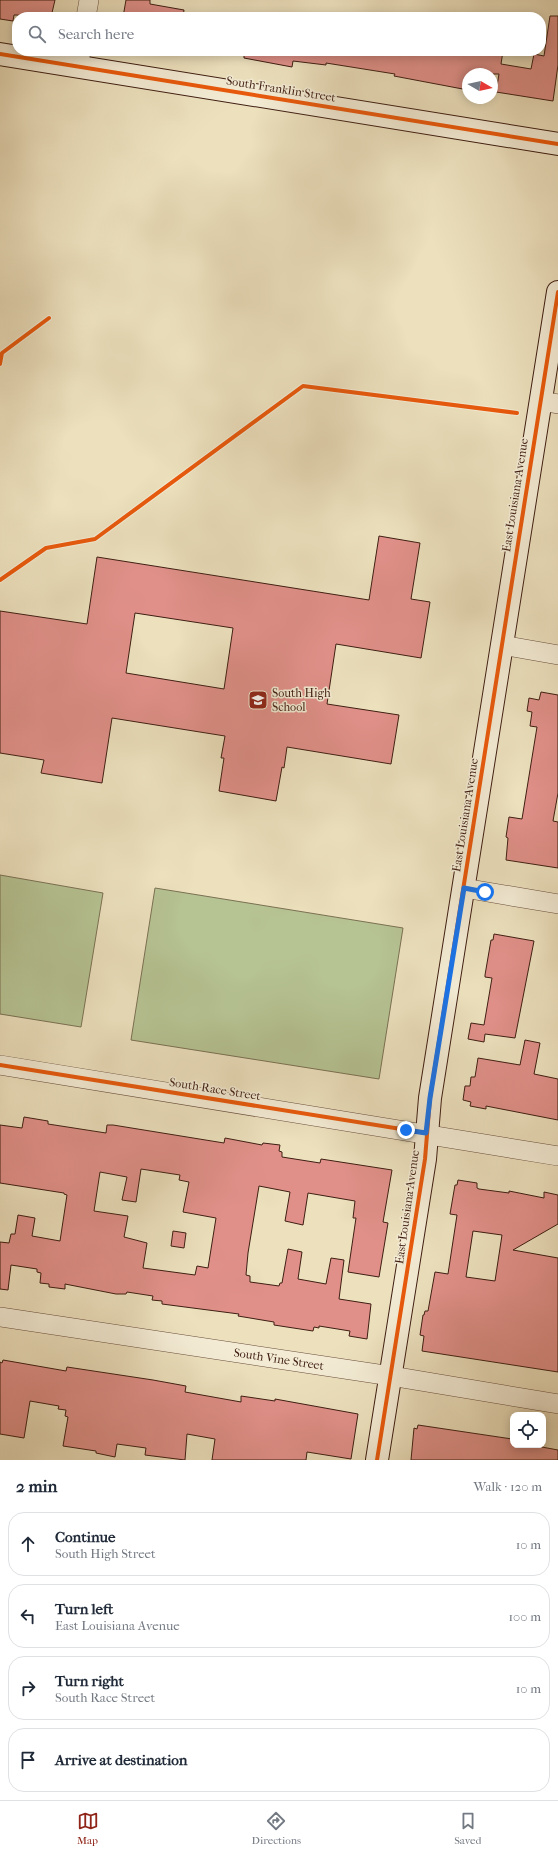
<!DOCTYPE html>
<meta charset="utf-8">
<style>
body{margin:0;font-family:"IM FELL French Canon",serif;background:#f6f6f7;color:#1f2937}
.controls{position:absolute;right:12px;bottom:12px;display:grid;overflow:hidden;border-radius:8px;box-shadow:0 2px 10px #0003}
.controls button{width:36px;height:36px;display:grid;place-items:center;padding:0;border:0;border-bottom:1px solid #e0e1e3;background:#fff;color:#1f2937;font:20px sans-serif}
.compass{position:absolute;left:462px;top:68px;width:36px;height:36px;border-radius:50%;background:#fff;box-shadow:0 2px 10px #0003;rotate:99deg}
.stop{position:absolute;width:12px;height:12px;margin:-9px;border:3px solid #1a73e8;border-radius:50%;background:#fff}
.stop.end{background:#1a73e8;border-color:#fff;box-shadow:0 1px 4px #0008}
.list{margin:0;padding:0;list-style:none}
h2{display:flex;justify-content:space-between;align-items:center;height:52px;margin:0;padding:0 16px;font-size:17px}
h2 small{font-size:13px;font-weight:400;color:#747a83}
.list li{display:grid;grid-template-columns:26px 1fr auto;gap:12px;align-items:center;box-sizing:border-box;height:64px;margin:0 8px 8px;padding:0 8px;border:1px solid #e0e1e3;border-radius:16px}
.list b{display:block;font-size:15px;white-space:nowrap}
.list p{margin:0;font-size:13px;white-space:nowrap;color:#747a83}
.list em{font-size:13px;font-style:normal;color:#747a83}
.icon{flex:none;width:22px;height:22px;fill:none;stroke:currentColor;stroke-width:2;stroke-linecap:round;stroke-linejoin:round}
.map{position:relative;flex:none;width:558px;height:1460px;overflow:hidden}
.search{position:absolute;background:#fff;box-shadow:0 2px 10px #0003;left:12px;right:12px;top:12px;height:44px;display:flex;align-items:center;gap:10px;box-sizing:border-box;padding:0 14px;border-radius:16px;color:#747a83;font-size:15px}
.sheet{height:340px;background:#fff}
nav{display:flex;justify-content:space-around;align-items:center;box-sizing:border-box;height:56px;border-top:1px solid #e0e1e3;background:#fff;font-size:11px;color:#747a83}
nav a{display:grid;justify-items:center;gap:2px}
nav .on{color:#8f2418}
.map>svg:first-child{display:block}
.green{fill:#b6c393;stroke:#7a7053}
.building{fill:#e09089;stroke:#3f1e13;fill-rule:evenodd}
.lines{fill:none;stroke-linecap:round;stroke-linejoin:round}
.street-casing{stroke:#6a4e3e;stroke-width:20}
.secondary-casing{stroke:#3f1e13;stroke-width:24}
.street{stroke:#f3ebd4;stroke-width:19}
.secondary{stroke:#f3ebd4;stroke-width:22}
.cycleway-casing{stroke:#f3ebd4;stroke-width:6}
.cycleway{stroke:#e8590c;stroke-width:4}
.route{stroke:#1a73e8;stroke-width:5}
.labels{text-anchor:middle;stroke-width:3;stroke-linejoin:round;paint-order:stroke}
.street-label{font-size:12px;fill:#3f1e13;stroke:#f3ebd4}
.poi-label{font-size:12px;fill:#3f1e13;stroke:#f3ebd4;text-anchor:start}
</style>
<div class="map">
<svg width="558" height="1460" viewBox="0 0 558 1460">
<rect width="100%" height="100%" fill="#ece0bd"/>
<filter id="stains"><feTurbulence type="fractalNoise" baseFrequency=".005" numOctaves="4"/><feColorMatrix values="0 0 0 0 .2 0 0 0 0 .09 0 0 0 0 .02 0 0 0 .5 -.17"/></filter>
<radialGradient id="worn" r=".72"><stop offset=".6" stop-color="#630" stop-opacity="0"/><stop offset="1" stop-color="#630" stop-opacity=".3"/></radialGradient>
<g class="green">
<path d="M 0,875 L 103,893 L 81,1027 L 0,1014 Z"/>
<path d="M 155,888 L 403,928 L 379,1079 L 131,1040 Z"/>
</g>
<g class="building">
<path d="M 0,0 L 55,0 L 51,17 L 16,15 L 14,15 L 13,21 L 0,19 Z"/>
<path d="M 126,0 L 150,0 L 150,4 L 184,10 L 183,17 L 123,17 Z"/>
<path d="M 550,16 L 558,16 L 558,65 L 553,101 L 496,92 L 499,74 L 468,74 L 468,90 L 394,76 L 395,74 L 326,63 L 326,65 L 293,61 L 292,67 L 244,58 L 244,51 L 503,51 L 501,64 L 531,69 L 534,54 L 544,56 Z"/>
<path d="M 379,536 L 420,543 L 411,599 L 430,602 L 421,658 L 336,644 L 327,704 L 399,715 L 391,764 L 287,747 L 284,768 L 282,767 L 276,801 L 219,791 L 224,758 L 221,758 L 225,736 L 112,718 L 102,783 L 41,773 L 44,760 L 0,753 L 0,611 L 87,624 L 97,557 L 369,600 ZM 135,613 L 233,628 L 224,689 L 126,673 Z"/>
<path d="M 541,692 L 558,695 L 558,793 L 553,821 L 558,822 L 558,868 L 506,860 L 508,838 L 506,837 L 509,817 L 522,819 L 537,727 L 530,726 L 532,712 L 527,711 L 529,698 L 539,700 Z"/>
<path d="M 494,934 L 534,941 L 515,1038 L 485,1034 L 484,1042 L 468,1039 L 471,1023 L 484,1025 L 492,978 L 485,977 L 485,975 L 491,940 L 493,940 Z"/>
<path d="M 525,1040 L 540,1043 L 534,1074 L 558,1079 L 558,1120 L 486,1106 L 486,1109 L 470,1106 L 471,1102 L 463,1100 L 465,1086 L 470,1086 L 471,1077 L 475,1077 L 478,1058 L 520,1065 Z"/>
<path d="M 24,1117 L 48,1121 L 48,1124 L 106,1133 L 107,1125 L 113,1125 L 224,1143 L 225,1138 L 262,1145 L 263,1143 L 280,1145 L 279,1151 L 282,1152 L 282,1157 L 320,1163 L 321,1159 L 392,1170 L 383,1222 L 388,1223 L 379,1277 L 348,1272 L 356,1218 L 353,1218 L 355,1201 L 308,1193 L 303,1225 L 285,1221 L 290,1192 L 259,1186 L 248,1253 L 246,1275 L 250,1276 L 250,1282 L 279,1286 L 280,1283 L 282,1283 L 288,1249 L 302,1252 L 298,1279 L 326,1284 L 331,1258 L 344,1260 L 339,1299 L 371,1304 L 367,1339 L 349,1336 L 350,1331 L 319,1326 L 319,1328 L 314,1327 L 313,1331 L 274,1325 L 274,1322 L 238,1316 L 239,1314 L 162,1304 L 162,1301 L 152,1300 L 153,1296 L 127,1292 L 126,1294 L 116,1294 L 65,1284 L 65,1289 L 49,1287 L 49,1284 L 40,1283 L 41,1273 L 37,1272 L 37,1269 L 11,1265 L 8,1290 L 0,1289 L 0,1242 L 9,1243 L 11,1234 L 15,1234 L 18,1215 L 35,1218 L 32,1236 L 60,1241 L 67,1195 L 64,1194 L 64,1193 L 0,1183 L 0,1125 L 22,1128 ZM 141,1169 L 180,1175 L 179,1180 L 189,1182 L 183,1212 L 216,1218 L 208,1268 L 197,1266 L 195,1275 L 143,1268 L 147,1243 L 124,1237 L 128,1216 L 94,1211 L 100,1172 L 127,1177 L 122,1200 L 136,1202 Z"/>
<path d="M 458,1180 L 477,1183 L 477,1188 L 479,1189 L 509,1193 L 509,1191 L 544,1198 L 544,1192 L 558,1195 L 558,1224 L 513,1250 L 558,1258 L 558,1372 L 422,1351 L 424,1336 L 420,1335 L 423,1315 L 424,1315 L 425,1311 L 428,1311 L 435,1272 L 448,1274 L 457,1215 L 450,1214 L 455,1185 L 457,1185 ZM 473,1231 L 502,1235 L 495,1281 L 466,1277 Z"/>
<path d="M 173,1231 L 186,1233 L 184,1248 L 171,1246 Z"/>
<path d="M 3,1360 L 66,1371 L 67,1367 L 153,1380 L 186,1386 L 185,1392 L 241,1402 L 241,1396 L 275,1401 L 275,1399 L 358,1414 L 351,1459 L 307,1452 L 306,1460 L 212,1460 L 215,1439 L 187,1434 L 185,1460 L 145,1455 L 146,1448 L 117,1444 L 115,1457 L 96,1453 L 96,1451 L 63,1446 L 68,1417 L 65,1416 L 66,1410 L 58,1409 L 59,1406 L 30,1401 L 24,1438 L 0,1434 L 0,1362 L 2,1363 Z"/>
<path d="M 418,1425 L 512,1439 L 513,1445 L 531,1445 L 558,1450 L 558,1460 L 411,1460 L 414,1428 L 417,1429 Z"/>
</g>
<g class="lines">
<g class="street-casing">
<g id="street">
<path d="M 86,17 L 89,0"/>
<path d="M 78,67 L 81,51"/>
<path d="M 540,401 L 558,404"/>
<path d="M 502,645 L 558,655"/>
<path d="M 464,888 L 558,904"/>
<path d="M 0,1065 L 558,1156"/>
<path id="s1" d="M 0,1317 L 391,1376 L 558,1404"/>
</g>
</g>
<g class="secondary-casing">
<g id="secondary">
<path d="M 0,54 L 558,144"/>
<path d="M 377,1460 L 425,1159 L 430,1098 L 558,292"/>
</g>
</g>
<use href="#street" class="street"/>
<use href="#secondary" class="secondary"/>
<g class="cycleway-casing">
<g id="cycleway">
<path d="M 0,54 L 558,144"/>
<path d="M 0,364 L 2,353 L 49,318"/>
<path d="M 0,580 L 46,548 L 95,539 L 303,386 L 517,413"/>
<path d="M 0,1065 L 426,1133"/>
<path d="M 377,1460 L 425,1159 L 430,1098 L 558,292"/>
</g>
</g>
<use href="#cycleway" class="cycleway"/>
</g>
<g class="lines">
<path class="route" d="M 406,1130 L 426,1133 L 430,1098 L 464,888 L 485,892"/>
</g>
<defs>
<g id="school-square" transform="scale(1)"><rect x="-9" y="-9" width="18" height="18" rx="4" fill="#8f2418" stroke="#f3ebd4"/><path d="M0-5L7-2L0 1L-7-2ZM-4 1L0 2.5L4 1V4Q0 6-4 4Z" fill="#fff"/></g>
</defs>
<g fill-rule="evenodd">
<use href="#school-square" x="258" y="700"/>
</g>
<g class="labels">
<g class="street-label">
<text transform="translate(281 89) rotate(9)" y="4">South Franklin Street</text>
<text transform="translate(515 495) rotate(-81)" y="4">East Louisiana Avenue</text>
<text transform="translate(465 815) rotate(-81)" y="4">East Louisiana Avenue</text>
<text transform="translate(215 1089) rotate(9)" y="4">South Race Street</text>
<text transform="translate(407 1207) rotate(-82)" y="4">East Louisiana Avenue</text>
<text dy="4" stroke="none"><textPath href="#s1" startOffset="282">South Vine Street</textPath></text>
</g>
<g class="poi-label">
<text x="272" y="697">South High<tspan x="272" dy="14">School</tspan></text>
</g>
</g>
<rect width="100%" height="100%" filter="url(#stains)"/>
<rect width="100%" height="100%" fill="url(#worn)"/>
</svg>
<div class="controls">
<button><svg class="icon" aria-label="locate" viewBox="0 0 24 24"><circle cx="12" cy="12" r="6"/><path d="M12 2v4M12 18v4M2 12h4M18 12h4"/></svg></button>
</div>
<svg class="compass" viewBox="-18 -18 36 36"><path d="M0-13l5 13h-10z" fill="#e53935"/><path d="M0 13l5-13h-10z" fill="#747a83"/></svg>
<div class="stop" style="left:485px;top:892px"></div>
<div class="stop end" style="left:406px;top:1130px"></div>
<div class="search"><svg class="icon" aria-label="search" viewBox="0 0 24 24"><circle cx="10" cy="10" r="6"/><path d="M15 15l6 6"/></svg>Search here</div>
</div>
<section class="sheet">
<h2>2 min<small>Walk · 120 m</small></h2>
<ul class="list">
<li><svg class="icon" aria-label="ahead" viewBox="0 0 24 24"><path d="M12 20V5M6 11l6-6 6 6"/></svg><div><b>Continue</b><p>South High Street</p></div><em>10 m</em></li>
<li><svg class="icon" aria-label="left" viewBox="0 0 24 24"><path d="M17 20v-9H6M10 6l-5 5 5 5"/></svg><div><b>Turn left</b><p>East Louisiana Avenue</p></div><em>100 m</em></li>
<li><svg class="icon" aria-label="right" viewBox="0 0 24 24"><path d="M7 20v-9h11M14 6l5 5-5 5"/></svg><div><b>Turn right</b><p>South Race Street</p></div><em>10 m</em></li>
<li><svg class="icon" aria-label="arrive" viewBox="0 0 24 24"><path d="M6 21V4h12l-3 4 3 4H6"/></svg><div><b>Arrive at destination</b></div></li>
</ul>
</section>
<nav>
<a class="on"><svg class="icon" aria-label="map" viewBox="0 0 24 24"><path d="M3 6l6-2 6 2 6-2v14l-6 2-6-2-6 2zM9 4v14M15 6v14"/></svg>Map</a>
<a><svg class="icon" aria-label="directions" viewBox="0 0 24 24"><path d="M12 3l9 9-9 9-9-9zM9 14v-3h6M13 9l2 2-2 2"/></svg>Directions</a>
<a><svg class="icon" aria-label="saved" viewBox="0 0 24 24"><path d="M7 4h10v16l-5-4-5 4z"/></svg>Saved</a>
</nav>
